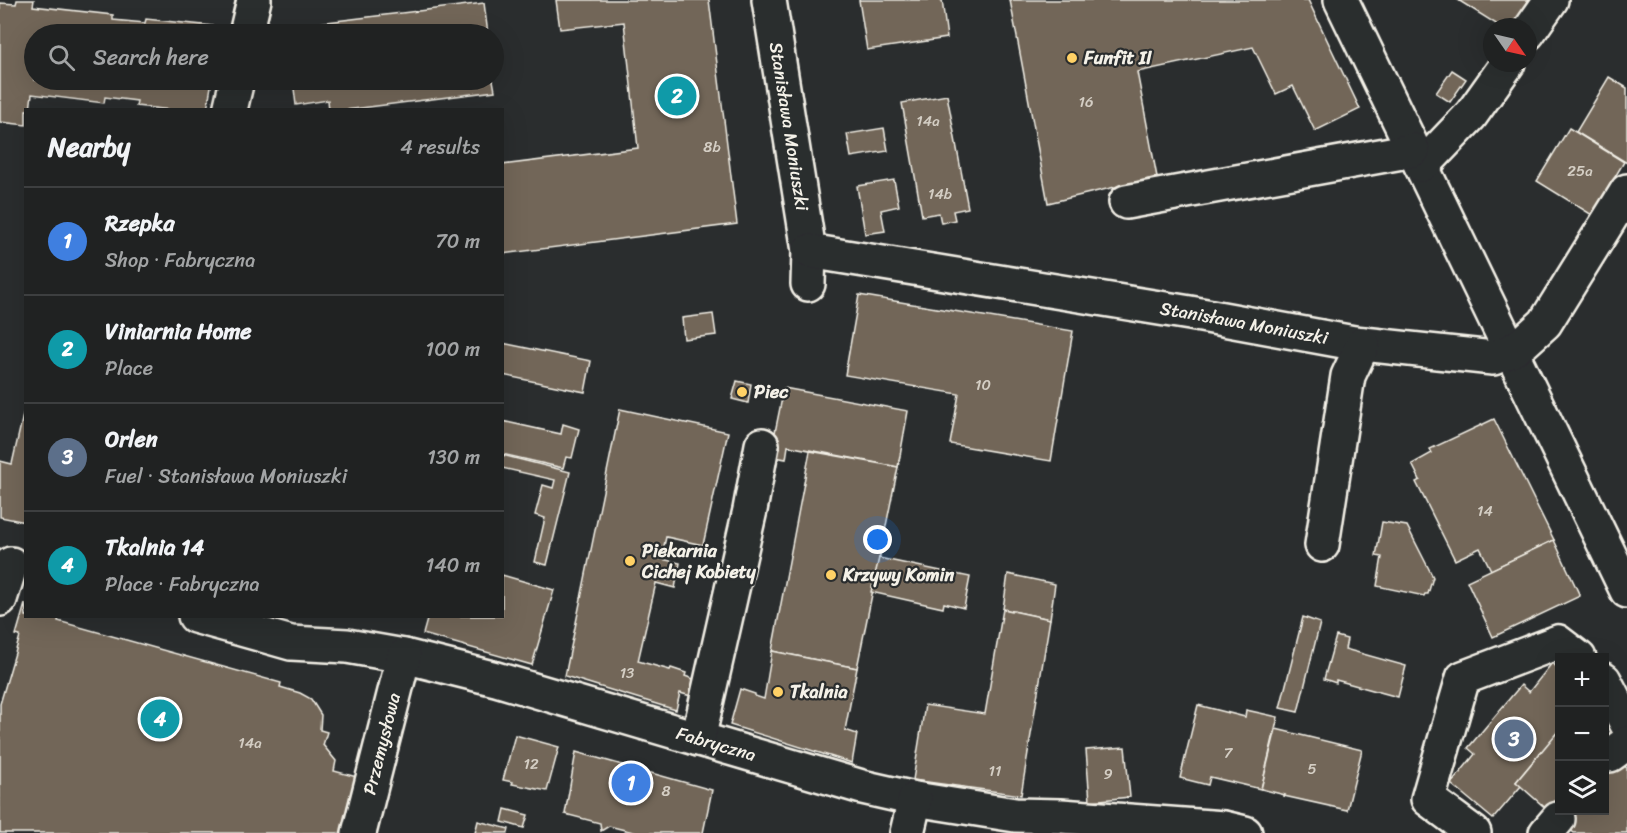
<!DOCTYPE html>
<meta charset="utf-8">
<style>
body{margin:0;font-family:Sriracha,sans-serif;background:#2d2f2f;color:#f1f3f6}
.controls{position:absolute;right:18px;bottom:18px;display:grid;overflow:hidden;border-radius:0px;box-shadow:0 6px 24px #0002}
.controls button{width:54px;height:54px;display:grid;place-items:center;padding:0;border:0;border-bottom:2px solid #3d3f40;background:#202222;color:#f1f3f6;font:30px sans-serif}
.compass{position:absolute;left:1483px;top:18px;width:54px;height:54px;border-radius:50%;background:#202222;box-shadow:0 6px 24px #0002;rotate:124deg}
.you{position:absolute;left:878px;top:540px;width:21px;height:21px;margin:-15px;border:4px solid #fff;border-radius:50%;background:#1a73e8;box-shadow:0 0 0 9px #1a73e833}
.badge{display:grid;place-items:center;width:39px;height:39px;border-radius:50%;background:#1a73e8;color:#fff;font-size:20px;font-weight:700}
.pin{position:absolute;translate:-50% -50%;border:3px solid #fff;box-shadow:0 2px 6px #0006}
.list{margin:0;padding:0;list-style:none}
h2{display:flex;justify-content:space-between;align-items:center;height:78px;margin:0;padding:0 24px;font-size:26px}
h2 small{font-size:20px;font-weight:400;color:#a2a4a5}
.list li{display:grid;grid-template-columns:39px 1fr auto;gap:18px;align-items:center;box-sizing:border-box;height:108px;padding:0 24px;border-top:2px solid #3d3f40}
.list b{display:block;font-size:22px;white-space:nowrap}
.list p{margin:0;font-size:20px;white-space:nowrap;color:#a2a4a5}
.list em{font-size:20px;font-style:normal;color:#a2a4a5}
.icon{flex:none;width:33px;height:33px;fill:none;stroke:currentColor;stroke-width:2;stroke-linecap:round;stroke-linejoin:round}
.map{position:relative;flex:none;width:1627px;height:833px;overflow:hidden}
.search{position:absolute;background:#202222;box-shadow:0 6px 24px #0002;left:24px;top:24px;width:480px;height:66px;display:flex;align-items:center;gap:15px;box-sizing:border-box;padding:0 21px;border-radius:33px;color:#a2a4a5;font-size:22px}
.panel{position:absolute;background:#202222;box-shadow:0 6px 24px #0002;left:24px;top:108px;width:480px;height:510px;border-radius:0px}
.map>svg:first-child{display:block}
.building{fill:#726658;stroke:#f4f1e8;stroke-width:1.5}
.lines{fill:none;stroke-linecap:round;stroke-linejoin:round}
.minor-casing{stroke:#f4f1e8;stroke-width:38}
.minor{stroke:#2a2d2e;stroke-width:33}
.poi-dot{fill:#ffd166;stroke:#2a2d2e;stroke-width:2}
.labels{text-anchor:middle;stroke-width:4.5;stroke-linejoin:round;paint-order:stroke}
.number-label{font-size:15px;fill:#d4cec4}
.poi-label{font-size:18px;font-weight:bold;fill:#f4f1e8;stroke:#2a2d2e;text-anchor:start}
.street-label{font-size:18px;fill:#f4f1e8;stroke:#2a2d2e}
</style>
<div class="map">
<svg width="1627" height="833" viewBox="0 0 1627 833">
<rect width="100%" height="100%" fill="#2a2d2e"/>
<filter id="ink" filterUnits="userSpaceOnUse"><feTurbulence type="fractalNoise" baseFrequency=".0167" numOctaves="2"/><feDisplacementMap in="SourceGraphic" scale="12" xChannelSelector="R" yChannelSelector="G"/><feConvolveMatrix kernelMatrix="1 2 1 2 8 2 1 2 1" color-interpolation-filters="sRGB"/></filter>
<g filter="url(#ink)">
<g class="building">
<path d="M 17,0 L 34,0 L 33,6 L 113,15 L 113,20 L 145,23 L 146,19 L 222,27 L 221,34 L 34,34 L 34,80 L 212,80 L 207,110 L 172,110 L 136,106 L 137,101 L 105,97 L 104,103 L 32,94 L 30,110 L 26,110 L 26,125 L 0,122 L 0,3 L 16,4 Z"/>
<path d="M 556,0 L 709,0 L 737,224 L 502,254 L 502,165 L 638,148 L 624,22 L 560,29 Z"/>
<path d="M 859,0 L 942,0 L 947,38 L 867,50 Z"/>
<path d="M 1010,0 L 1308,0 L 1360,109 L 1315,131 L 1293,86 L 1276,94 L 1253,47 L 1137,72 L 1157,177 L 1048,203 Z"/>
<path d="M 1458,0 L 1534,0 L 1517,27 L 1501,27 Z"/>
<path d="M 484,3 L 488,34 L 287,34 L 286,27 Z"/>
<path d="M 1452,70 L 1466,79 L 1450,102 L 1436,93 Z"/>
<path d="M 1609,77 L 1627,88 L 1627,163 L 1576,132 Z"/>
<path d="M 293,80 L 493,80 L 495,91 L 345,110 L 329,110 L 328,100 L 296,105 Z"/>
<path d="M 947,95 L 968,208 L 953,211 L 955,220 L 941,223 L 939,213 L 922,216 L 902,103 Z"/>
<path d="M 884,128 L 888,151 L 851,157 L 847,134 Z"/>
<path d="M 1569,128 L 1624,162 L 1592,215 L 1537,181 Z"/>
<path d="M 894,180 L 899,206 L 881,210 L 885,231 L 865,234 L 857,186 Z"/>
<path d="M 859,295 L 1073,331 L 1051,461 L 950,444 L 959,394 L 845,375 Z"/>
<path d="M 713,314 L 716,335 L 684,339 L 682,318 Z"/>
<path d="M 502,343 L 591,361 L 585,392 L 502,375 Z"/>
<path d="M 737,381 L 751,384 L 748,403 L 732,399 Z"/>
<path d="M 784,388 L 908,411 L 898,467 L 788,446 L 786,459 L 775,457 L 773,442 Z"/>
<path d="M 26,402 L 26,522 L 0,517 L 0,461 L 12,464 Z"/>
<path d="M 620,409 L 728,432 L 703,545 L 666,537 L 661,559 L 680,563 L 675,588 L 656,583 L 638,661 L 670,670 L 671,668 L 686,673 L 685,676 L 696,680 L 691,696 L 680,693 L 676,710 L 565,676 Z"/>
<path d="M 1494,419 L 1554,540 L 1491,570 L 1480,548 L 1455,560 L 1416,482 L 1420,480 L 1412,464 L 1432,453 L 1430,449 Z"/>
<path d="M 502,421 L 561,434 L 563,424 L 579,429 L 572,458 L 566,457 L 563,468 L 502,454 Z"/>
<path d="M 810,451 L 898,467 L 857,668 L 772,651 Z"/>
<path d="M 502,455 L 570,472 L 547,565 L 535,562 L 545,518 L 535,515 L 543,485 L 553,488 L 555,480 L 502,468 Z"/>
<path d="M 1382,522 L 1407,526 L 1433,577 L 1428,594 L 1425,594 L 1424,596 L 1377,586 L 1382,557 L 1376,556 Z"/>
<path d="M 1554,540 L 1580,596 L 1493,637 L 1467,581 Z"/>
<path d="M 879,558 L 970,577 L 964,608 L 944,603 L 943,608 L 871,592 Z"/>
<path d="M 1008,574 L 1055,584 L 1050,619 L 1003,609 Z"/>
<path d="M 502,575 L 554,590 L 532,665 L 423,634 L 428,616 L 502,616 Z"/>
<path d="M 25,604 L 26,616 L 59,616 L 58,621 L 281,683 L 280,687 L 300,693 L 311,699 L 321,715 L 320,730 L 327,732 L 323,745 L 336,761 L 334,771 L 357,777 L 341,833 L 0,833 L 0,704 L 20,636 L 16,635 Z"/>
<path d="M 1003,609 L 1050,619 L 1021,795 L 913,780 L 925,705 L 985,714 Z"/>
<path d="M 1303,617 L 1320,623 L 1298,712 L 1280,708 Z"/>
<path d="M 1336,636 L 1347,639 L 1345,649 L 1406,666 L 1398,697 L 1336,680 L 1336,683 L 1324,679 Z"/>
<path d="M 772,651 L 857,668 L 845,730 L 857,734 L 852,763 L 730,725 L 740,689 L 755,694 L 755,696 L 764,699 Z"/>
<path d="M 1552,663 L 1560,670 L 1560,729 L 1516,782 L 1521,786 L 1493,819 L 1451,784 L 1475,754 L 1468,748 L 1521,685 L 1529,692 Z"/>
<path d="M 1198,705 L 1245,717 L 1246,710 L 1278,717 L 1261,789 L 1210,777 L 1208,785 L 1180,778 Z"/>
<path d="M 1276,729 L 1362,750 L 1347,810 L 1284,796 L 1285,795 L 1261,789 Z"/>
<path d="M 1560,729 L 1560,810 L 1604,810 L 1604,750 L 1627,768 L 1627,833 L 1574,833 L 1516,782 Z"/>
<path d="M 515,735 L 559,747 L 547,791 L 512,784 L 513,782 L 503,780 Z"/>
<path d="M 1125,747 L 1130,797 L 1090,801 L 1086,750 Z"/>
<path d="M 576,752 L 712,790 L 703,833 L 637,833 L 609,826 L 601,831 L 600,823 L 565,814 Z"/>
<path d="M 505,809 L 528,815 L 524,828 L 502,822 Z"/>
<path d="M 478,821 L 509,829 L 508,833 L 475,833 Z"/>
</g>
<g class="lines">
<g class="minor-casing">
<g id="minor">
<path id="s1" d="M 769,0 L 809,251 L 808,284"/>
<path d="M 1341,0 L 1627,591"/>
<path d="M 1528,33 L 1551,0"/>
<path d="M 246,34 L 254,0"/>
<path d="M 230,110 L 237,80"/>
<path d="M 1421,165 L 1427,161 L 1471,115 L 1508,63"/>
<path d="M 1126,202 L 1413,150"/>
<path id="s2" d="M 809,251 L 1190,313 L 1354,343 L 1493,358 L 1511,351 L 1524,342 L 1545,323 L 1627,191"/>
<path d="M 1322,545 L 1348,376 L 1363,344"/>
<path d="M 0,599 L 11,564"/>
<path id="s3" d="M 195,616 L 291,643 L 347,646 L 404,656 L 496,679 L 862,787 L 915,799 L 1015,815 L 1061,816 L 1224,828 L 1245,833"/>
<path d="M 1604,680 L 1627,724"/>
<path d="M 698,739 L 750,510 L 762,445"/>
<path d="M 1610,755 L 1627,743"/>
<path id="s4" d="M 359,833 L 404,656"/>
<path d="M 907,833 L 915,799"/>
<path d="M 1474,833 L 1428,799 L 1463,678 L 1558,642 L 1579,658"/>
<path d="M 1546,833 L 1558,819"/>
</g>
</g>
<use href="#minor" class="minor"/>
</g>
</g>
<g class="poi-dot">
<circle cx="1072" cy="58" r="6"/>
<circle cx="742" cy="392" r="6"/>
<circle cx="630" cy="561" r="6"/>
<circle cx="831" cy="575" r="6"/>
<circle cx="778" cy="692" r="6"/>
</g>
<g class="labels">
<g class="number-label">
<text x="1086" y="107">16</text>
<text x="928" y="126">14a</text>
<text x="712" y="152">8b</text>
<text x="1580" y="176">25a</text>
<text x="940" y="199">14b</text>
<text x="983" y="390">10</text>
<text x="1485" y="516">14</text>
<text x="627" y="678">13</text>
<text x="250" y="748">14a</text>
<text x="1228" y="758">7</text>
<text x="531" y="769">12</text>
<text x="1312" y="774">5</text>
<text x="995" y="776">11</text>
<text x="1108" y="779">9</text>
<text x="666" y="796">8</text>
</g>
<g class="poi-label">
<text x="1084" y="64">Funfit II</text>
<text x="754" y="398">Piec</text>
<text x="642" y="557">Piekarnia<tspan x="642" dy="21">Cichej Kobiety</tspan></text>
<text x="843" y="581">Krzywy Komin</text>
<text x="790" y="698">Tkalnia</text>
</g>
<g class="street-label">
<text dy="6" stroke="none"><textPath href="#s1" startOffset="128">Stanisława Moniuszki</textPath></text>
<text dy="6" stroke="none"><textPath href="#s2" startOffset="441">Stanisława Moniuszki</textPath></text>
<text dy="6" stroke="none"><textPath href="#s3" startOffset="538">Fabryczna</textPath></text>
<text dy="6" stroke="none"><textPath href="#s4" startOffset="92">Przemysłowa</textPath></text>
</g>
</g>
</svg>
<div class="controls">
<button>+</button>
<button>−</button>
<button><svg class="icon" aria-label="layers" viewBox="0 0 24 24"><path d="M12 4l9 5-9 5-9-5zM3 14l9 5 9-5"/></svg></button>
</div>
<svg class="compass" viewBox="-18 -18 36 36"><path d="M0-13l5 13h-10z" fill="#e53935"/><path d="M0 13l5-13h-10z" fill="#a2a4a5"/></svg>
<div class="you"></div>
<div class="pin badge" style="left:631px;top:783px;background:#3f7fe0">1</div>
<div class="pin badge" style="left:677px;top:96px;background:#0f9aa8">2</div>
<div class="pin badge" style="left:1514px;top:739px;background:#5c6f8a">3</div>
<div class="pin badge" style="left:160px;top:719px;background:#0f9aa8">4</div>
<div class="search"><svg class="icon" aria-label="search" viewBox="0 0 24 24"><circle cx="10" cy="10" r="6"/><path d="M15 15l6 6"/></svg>Search here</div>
<section class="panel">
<h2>Nearby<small>4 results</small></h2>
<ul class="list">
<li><span class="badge" style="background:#3f7fe0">1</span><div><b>Rzepka</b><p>Shop · Fabryczna</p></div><em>70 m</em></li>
<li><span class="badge" style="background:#0f9aa8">2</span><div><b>Viniarnia Home</b><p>Place</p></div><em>100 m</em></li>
<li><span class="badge" style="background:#5c6f8a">3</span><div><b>Orlen</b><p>Fuel · Stanisława Moniuszki</p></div><em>130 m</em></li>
<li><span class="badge" style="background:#0f9aa8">4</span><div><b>Tkalnia 14</b><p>Place · Fabryczna</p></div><em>140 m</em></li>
</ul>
</section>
</div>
